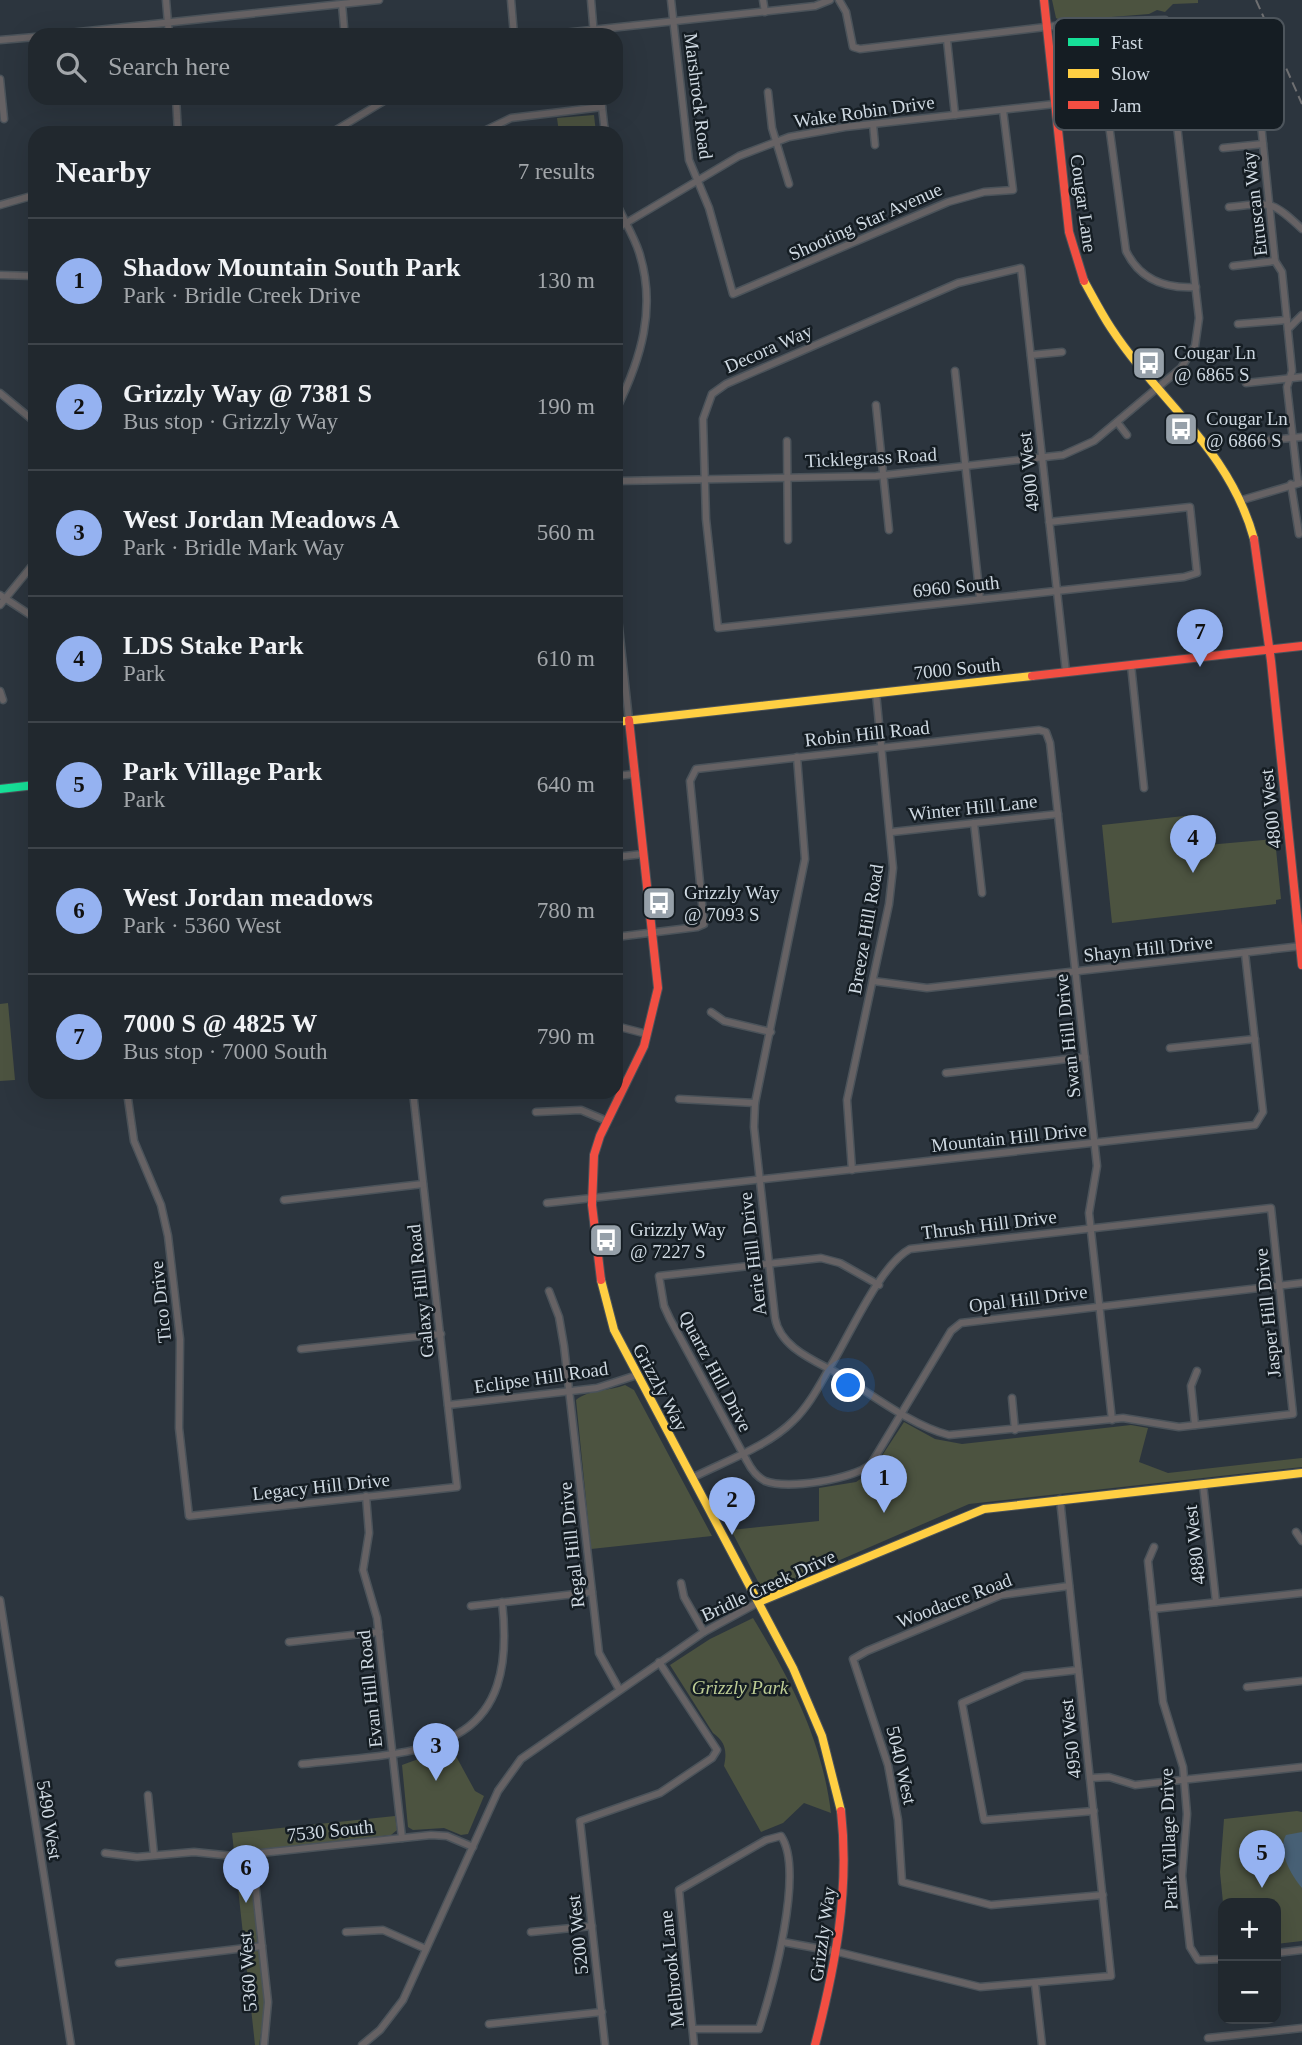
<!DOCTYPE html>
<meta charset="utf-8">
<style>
body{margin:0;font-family:"Times New Roman",serif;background:#2d343a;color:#f1f3f6}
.controls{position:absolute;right:21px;bottom:21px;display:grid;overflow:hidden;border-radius:14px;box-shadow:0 7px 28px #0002}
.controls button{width:63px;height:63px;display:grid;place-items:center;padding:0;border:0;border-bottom:2px solid #3e444a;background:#21282e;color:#f1f3f6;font:35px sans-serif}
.you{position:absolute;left:849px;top:1386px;width:24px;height:24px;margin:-18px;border:5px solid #fff;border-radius:50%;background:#1a73e8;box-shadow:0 0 0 10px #1a73e833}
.badge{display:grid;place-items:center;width:46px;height:46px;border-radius:50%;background:#95b2f1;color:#111;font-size:23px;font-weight:700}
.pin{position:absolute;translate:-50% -58px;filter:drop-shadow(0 2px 4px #0008)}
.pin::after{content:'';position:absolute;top:37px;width:24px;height:21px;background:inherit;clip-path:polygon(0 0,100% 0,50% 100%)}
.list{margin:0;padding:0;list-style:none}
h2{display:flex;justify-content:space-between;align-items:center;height:91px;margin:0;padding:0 28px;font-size:30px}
h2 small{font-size:23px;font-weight:400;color:#a2a6aa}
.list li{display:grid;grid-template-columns:46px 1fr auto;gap:21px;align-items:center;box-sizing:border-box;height:126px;padding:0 28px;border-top:2px solid #3e444a}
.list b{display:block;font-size:26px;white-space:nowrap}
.list p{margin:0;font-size:23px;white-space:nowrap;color:#a2a6aa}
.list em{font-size:23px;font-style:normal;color:#a2a6aa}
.icon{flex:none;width:38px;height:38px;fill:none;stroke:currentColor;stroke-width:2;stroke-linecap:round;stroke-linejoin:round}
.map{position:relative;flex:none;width:1302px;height:2045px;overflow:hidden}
.search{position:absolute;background:#21282e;box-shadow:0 7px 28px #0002;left:28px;top:28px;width:595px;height:77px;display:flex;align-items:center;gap:18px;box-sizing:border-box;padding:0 24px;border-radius:21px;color:#a2a6aa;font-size:26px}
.panel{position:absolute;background:#21282e;box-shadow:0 7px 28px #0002;left:28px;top:126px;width:595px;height:973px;border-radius:21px}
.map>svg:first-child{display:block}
.green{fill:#4c5340}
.water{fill:#476075}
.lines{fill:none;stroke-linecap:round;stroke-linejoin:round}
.street-casing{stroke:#4b535a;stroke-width:9}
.fast-casing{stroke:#4b535a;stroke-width:10}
.slow-casing{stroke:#4b535a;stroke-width:10}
.jam-casing{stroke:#4b535a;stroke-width:10}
.street{stroke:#666264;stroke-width:6}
.fast{stroke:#16e098;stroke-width:8}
.slow{stroke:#ffcf43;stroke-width:8}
.jam{stroke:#f24e42;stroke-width:8}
.rail{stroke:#6e6f71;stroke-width:2;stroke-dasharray:10 5;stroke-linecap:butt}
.labels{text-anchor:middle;stroke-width:5;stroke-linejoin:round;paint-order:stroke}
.street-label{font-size:19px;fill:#cfd9e2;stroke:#151d23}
.poi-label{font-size:19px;fill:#cfd9e2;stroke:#151d23;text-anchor:start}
.park-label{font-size:19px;font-style:italic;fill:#bdcc94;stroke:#151d23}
.key{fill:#151d23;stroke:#4d555c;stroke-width:2}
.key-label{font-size:19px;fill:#cfd9e2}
</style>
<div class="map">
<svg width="1302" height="2045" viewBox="0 0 1302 2045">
<rect width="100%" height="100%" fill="#2c353e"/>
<g class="green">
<path d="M 1052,0 L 1198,0 L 1198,3 L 1173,4 L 1165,12 L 1157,10 L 1149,14 L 1062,21 L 1056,18 Z"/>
<path d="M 594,115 L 596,133 L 559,133 L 557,118 Z"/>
<path d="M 1193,815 L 1196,846 L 1275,839 L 1281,899 L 1276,900 L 1276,904 L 1112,923 L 1102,825 Z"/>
<path d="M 8,1003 L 15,1080 L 0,1081 L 0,1004 Z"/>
<path d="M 625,1385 L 634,1390 L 712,1536 L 591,1549 L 576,1400 C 587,1390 610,1391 625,1385 Z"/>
<path d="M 904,1422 L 935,1439 L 962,1444 L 1131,1425 L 1148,1428 L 1139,1462 L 1168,1473 L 1302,1458 L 1302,1467 L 969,1504 L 764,1593 L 731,1530 L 819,1521 L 819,1488 L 856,1482 L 872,1471 Z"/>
<path d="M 753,1618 C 791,1681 822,1740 831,1813 L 804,1803 L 783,1823 L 761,1832 L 724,1766 C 727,1752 726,1742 713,1733 L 670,1665 L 710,1639 Z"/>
<path d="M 451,1747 L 475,1791 L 484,1796 L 468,1834 L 461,1835 L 444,1828 L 413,1830 L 408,1827 L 402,1765 Z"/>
<path d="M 1297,1811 L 1302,1812 L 1302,1941 L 1276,1944 L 1276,1903 L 1223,1903 L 1220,1872 L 1224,1819 Z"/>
<path d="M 395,1816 L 397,1830 L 391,1835 L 264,1849 L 250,1862 L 265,2010 L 259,2045 L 255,2045 L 232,1833 Z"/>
</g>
<path class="water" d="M 1302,1832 L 1302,1888 C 1291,1875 1277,1851 1286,1835 Z"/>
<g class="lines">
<g class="street-casing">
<g id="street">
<path d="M 166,0 L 169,35"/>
<path d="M 511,0 L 514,35"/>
<path d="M 591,0 L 594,35"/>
<path d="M 671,0 L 689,160 L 709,208 L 733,294 L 948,202 L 984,192 L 1013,190 L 1003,110"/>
<path d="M 763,0 L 765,12"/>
<path d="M 342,4 L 344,27"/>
<path d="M 51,35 L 379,0"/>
<path d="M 545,35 L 815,6 L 830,0"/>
<path d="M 0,40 L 35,37"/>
<path d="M 947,40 L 955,115"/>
<path d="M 1243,46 L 1257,85 L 1275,261 L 1282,272 L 1292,371 L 1287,387 L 1298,483"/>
<path d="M 0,79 L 4,119"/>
<path d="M 1218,89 L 1257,85"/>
<path d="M 768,92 L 772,128 L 789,184"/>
<path d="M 1109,97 L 1107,110 L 1126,251 C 1140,280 1165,289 1196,287"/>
<path d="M 176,98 L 178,133"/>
<path d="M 601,98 L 605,133"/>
<path d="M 1107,110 L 1176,103"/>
<path d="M 873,124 L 875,145"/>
<path d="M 331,133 L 389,98"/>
<path d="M 480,133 L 511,118 L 602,107"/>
<path d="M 1223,148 L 1263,144"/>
<path d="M 616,202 C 623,219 633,234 639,252 C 657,308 641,359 616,410"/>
<path d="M 0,205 L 35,195"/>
<path d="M 1229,207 C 1271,203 1270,199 1302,229"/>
<path d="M 616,229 L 739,156 L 789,137 L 845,127 L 1055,104"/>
<path d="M 1233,266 L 1275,261"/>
<path d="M 0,275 L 35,276"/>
<path d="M 1238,324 L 1287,320"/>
<path d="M 1288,329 L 1302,315"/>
<path d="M 1031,355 L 1062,352"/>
<path d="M 955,371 L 980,599"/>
<path d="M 1246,383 L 1302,377"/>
<path d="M 0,393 L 35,422"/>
<path d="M 876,405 L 889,530"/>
<path d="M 1117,422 L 1127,435"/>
<path d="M 787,441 L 788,540"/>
<path d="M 1250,442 L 1302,437"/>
<path d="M 616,481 L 876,476 L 1063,455 L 1094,441 L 1181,368 L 1195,346 L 1199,318 L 1165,20 L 1088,22 L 860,49 L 853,47 L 846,12 L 839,0"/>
<path d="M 1291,484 L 1299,534"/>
<path d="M 1242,500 L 1300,483"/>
<path d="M 1049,522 L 1190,507 L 1197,573 L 1184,577 C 1029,594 873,611 718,628 L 706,519 L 703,419 L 712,394 L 726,384 L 958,283 L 1021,268 C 1036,402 1051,537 1066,672"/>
<path d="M 0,595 L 35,618"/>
<path d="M 616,600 L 629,720"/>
<path d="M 0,605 L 35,562"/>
<path d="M 1131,665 L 1144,788"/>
<path d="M 0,691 L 3,700"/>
<path d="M 616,776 L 635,774"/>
<path d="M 974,823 L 982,893"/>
<path d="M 892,832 L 1058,814"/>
<path d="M 616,857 L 643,854"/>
<path d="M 616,937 L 697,927 L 704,924 L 690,781 L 696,769 L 1039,730 L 1046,732 L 1050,743 L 1097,1166 L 1089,1213 L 1112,1420"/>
<path d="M 873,981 L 927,988 L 1302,946"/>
<path d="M 711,1012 L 724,1021 L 771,1032"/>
<path d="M 616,1026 L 647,1034"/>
<path d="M 1170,1048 L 1255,1039"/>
<path d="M 946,1073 L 1085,1057"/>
<path d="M 127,1092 L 134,1141 L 161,1205 L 168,1236 L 180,1339 L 179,1428 L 189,1516 L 457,1487 L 413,1092"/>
<path d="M 679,1099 L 755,1103"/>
<path d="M 536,1112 L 581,1110 L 607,1121"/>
<path d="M 852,1170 L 847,1100 L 889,904 L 893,868 L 876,693"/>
<path d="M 284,1200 L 423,1184"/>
<path d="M 547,1203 L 1255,1125 L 1263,1112 L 1245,953"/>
<path d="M 879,1285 L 840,1263 L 821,1258 L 659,1276 L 664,1306 L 670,1319 L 747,1461 C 751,1469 757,1477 765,1481 C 788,1490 854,1479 871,1464 L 951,1331 L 961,1323 L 1302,1283"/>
<path d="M 549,1291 L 559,1317 L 564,1346 L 599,1653 L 619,1689"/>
<path d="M 301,1349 L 441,1334"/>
<path d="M 1012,1398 L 1015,1430"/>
<path d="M 448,1405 L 597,1388 L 637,1375"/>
<path d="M 1195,1425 L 1191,1386 L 1197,1371"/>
<path d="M 692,1478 C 725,1461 767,1447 793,1421 C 810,1405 821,1382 833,1362 C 851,1332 881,1264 910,1249 L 1271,1208 L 1293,1414 L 1179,1427 L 1123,1418 L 949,1435 C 912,1426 870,1393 837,1373 C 813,1360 780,1347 775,1318 L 754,1127 L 755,1103 L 805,859 L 797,757"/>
<path d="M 1203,1484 L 1216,1602"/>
<path d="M 366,1496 L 369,1533 L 363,1570 L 377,1618 L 402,1838"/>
<path d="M 1296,1532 L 1302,1541"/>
<path d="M 1154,1547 L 1148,1561 L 1163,1702 L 1183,1767 L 1187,1814 L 1182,1876 L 1190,1947 L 1198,1960 L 1223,1959"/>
<path d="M 681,1583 L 684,1597 L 704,1632"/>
<path d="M 1069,1586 L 1001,1595 L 867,1651 L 853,1659 L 888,1765 L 898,1820 L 902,1882 L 991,1905 L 1103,1895"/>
<path d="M 0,1600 L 71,2045"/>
<path d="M 471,1606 L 592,1592"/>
<path d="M 1153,1609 L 1302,1593"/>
<path d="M 289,1642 L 379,1632"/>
<path d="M 1078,1670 L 1024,1676 L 962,1703 L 984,1820 L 1094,1811"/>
<path d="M 1247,1687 L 1302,1681"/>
<path d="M 302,1764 C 420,1751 520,1758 502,1602"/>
<path d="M 1090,1778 L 1109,1777 L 1135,1785 L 1302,1767"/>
<path d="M 148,1795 L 154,1855"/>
<path d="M 105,1853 L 137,1857 L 194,1852 L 233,1856 L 431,1835 L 447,1836 L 473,1847"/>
<path d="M 252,1854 L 268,2002 L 264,2045"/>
<path d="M 346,1932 L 383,1930 L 426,1949"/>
<path d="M 531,1932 L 592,1926"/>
<path d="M 783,1942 L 838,1952 L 980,1987 L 1111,1976 L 1060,1499"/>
<path d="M 1276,1953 L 1302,1950"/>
<path d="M 119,1963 L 262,1946"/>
<path d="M 1035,1984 L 1042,2045"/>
<path d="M 489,2024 L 602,2012"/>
<path d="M 693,2029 L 759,2029 C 772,1989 805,1871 781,1836 L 766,1840 L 679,1890 L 694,2045"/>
<path d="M 1208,2038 L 1302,2028"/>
<path d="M 362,2045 L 380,2030 L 403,2000 L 498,1791 L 521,1759 L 704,1632 L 759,1602"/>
<path d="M 605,2045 L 580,1821 L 660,1793 L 712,1758 L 717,1750 L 659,1662"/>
</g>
</g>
<g class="fast-casing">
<path id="fast" d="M 0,789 L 35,785"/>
</g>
<g class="slow-casing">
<g id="slow">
<path d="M 1084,281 C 1093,297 1101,313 1111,328 C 1160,403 1229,448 1254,539"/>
<path d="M 616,722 L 1032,676"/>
<path d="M 601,1280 L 614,1330 L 793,1668 L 822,1736 L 841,1811"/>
<path d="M 759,1602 L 984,1509 L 1302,1473"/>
</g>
</g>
<g class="jam-casing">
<g id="jam">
<path d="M 1044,0 L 1069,232 L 1084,281"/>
<path d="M 1254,539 L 1271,661 L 1302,965"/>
<path d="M 1032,676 L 1302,646"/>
<path d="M 601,1280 L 592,1205 L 594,1155 L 600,1136 L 644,1046 L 658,988 L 629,720"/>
<path d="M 815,2045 C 835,1967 850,1892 841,1811"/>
</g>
</g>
<use href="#street" class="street"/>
<use href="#fast" class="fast"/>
<use href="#slow" class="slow"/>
<use href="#jam" class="jam"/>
<path class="rail" d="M 1256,0 L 1302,104"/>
</g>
<defs>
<g id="bus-square" transform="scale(1.75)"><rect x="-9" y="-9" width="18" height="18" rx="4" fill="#96a0a9" stroke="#151d23"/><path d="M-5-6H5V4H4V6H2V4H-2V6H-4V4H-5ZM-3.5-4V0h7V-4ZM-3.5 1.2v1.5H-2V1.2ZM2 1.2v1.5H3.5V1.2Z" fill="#fff"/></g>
</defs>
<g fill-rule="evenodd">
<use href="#bus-square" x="1149" y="363"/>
<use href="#bus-square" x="1181" y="429"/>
<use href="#bus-square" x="659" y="903"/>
<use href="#bus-square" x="606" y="1240"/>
</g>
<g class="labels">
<g class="street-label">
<text transform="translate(699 96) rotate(83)" y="7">Marshrock Road</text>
<text transform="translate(864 111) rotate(-8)" y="7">Wake Robin Drive</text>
<text transform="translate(1084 203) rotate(82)" y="7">Cougar Lane</text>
<text transform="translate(1254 204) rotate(-97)" y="7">Etruscan Way</text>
<text transform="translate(865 221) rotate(-24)" y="7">Shooting Star Avenue</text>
<text transform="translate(768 348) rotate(-24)" y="7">Decora Way</text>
<text transform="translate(871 457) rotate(-3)" y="7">Ticklegrass Road</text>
<text transform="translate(1028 472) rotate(-96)" y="7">4900 West</text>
<text transform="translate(956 586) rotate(-6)" y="7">6960 South</text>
<text transform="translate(957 668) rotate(-6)" y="7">7000 South</text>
<text transform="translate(867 733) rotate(-6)" y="7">Robin Hill Road</text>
<text transform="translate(973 807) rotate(-6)" y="7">Winter Hill Lane</text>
<text transform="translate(1270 809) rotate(-96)" y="7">4800 West</text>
<text transform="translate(865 929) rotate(-80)" y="7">Breeze Hill Road</text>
<text transform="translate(1148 948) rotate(-6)" y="7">Shayn Hill Drive</text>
<text transform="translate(1067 1036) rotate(-96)" y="7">Swan Hill Drive</text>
<text transform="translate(1009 1137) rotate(-6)" y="7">Mountain Hill Drive</text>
<text transform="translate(989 1224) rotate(-7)" y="7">Thrush Hill Drive</text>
<text transform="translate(752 1254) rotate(-97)" y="7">Aerie Hill Drive</text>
<text transform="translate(420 1291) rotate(-96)" y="7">Galaxy Hill Road</text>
<text transform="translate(1028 1298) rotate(-7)" y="7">Opal Hill Drive</text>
<text transform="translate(160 1302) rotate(-96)" y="7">Tico Drive</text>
<text transform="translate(1267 1313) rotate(-96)" y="7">Jasper Hill Drive</text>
<text transform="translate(716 1371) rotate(62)" y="7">Quartz Hill Drive</text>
<text transform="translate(541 1377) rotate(-8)" y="7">Eclipse Hill Road</text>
<text transform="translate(661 1387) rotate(62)" y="7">Grizzly Way</text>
<text transform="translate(321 1486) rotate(-6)" y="7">Legacy Hill Drive</text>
<text transform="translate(571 1545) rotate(-96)" y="7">Regal Hill Drive</text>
<text transform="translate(1194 1545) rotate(-96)" y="7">4880 West</text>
<text transform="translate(768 1585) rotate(-25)" y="7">Bridle Creek Drive</text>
<text transform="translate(954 1600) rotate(-21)" y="7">Woodacre Road</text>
<text transform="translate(369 1689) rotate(-96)" y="7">Evan Hill Road</text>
<text transform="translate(1070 1739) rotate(-96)" y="7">4950 West</text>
<text transform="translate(902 1765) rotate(77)" y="7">5040 West</text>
<text transform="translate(50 1820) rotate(81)" y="7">5490 West</text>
<text transform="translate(330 1830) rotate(-6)" y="7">7530 South</text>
<text transform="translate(1168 1839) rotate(-92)" y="7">Park Village Drive</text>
<text transform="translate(822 1934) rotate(-82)" y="7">Grizzly Way</text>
<text transform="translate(577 1935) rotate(-96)" y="7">5200 West</text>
<text transform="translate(671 1969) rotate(-96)" y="7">Melbrook Lane</text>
<text transform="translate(247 1972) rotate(-94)" y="7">5360 West</text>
</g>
<g class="poi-label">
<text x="1174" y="359">Cougar Ln<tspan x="1174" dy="22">@ 6865 S</tspan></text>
<text x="1206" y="425">Cougar Ln<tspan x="1206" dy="22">@ 6866 S</tspan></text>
<text x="684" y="899">Grizzly Way<tspan x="684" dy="22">@ 7093 S</tspan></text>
<text x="630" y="1236">Grizzly Way<tspan x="630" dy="22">@ 7227 S</tspan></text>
</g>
<g class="park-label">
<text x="740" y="1694">Grizzly Park</text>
</g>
</g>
<rect x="1054" y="18" width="230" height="112" rx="10" class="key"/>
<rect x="1068" y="38" width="31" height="8" fill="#16e098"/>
<rect x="1068" y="69" width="31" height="9" fill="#ffcf43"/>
<rect x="1068" y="101" width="31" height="8" fill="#f24e42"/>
<g class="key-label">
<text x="1111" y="49">Fast</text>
<text x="1111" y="80">Slow</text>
<text x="1111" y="112">Jam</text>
</g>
</svg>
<div class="controls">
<button>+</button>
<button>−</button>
</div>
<div class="you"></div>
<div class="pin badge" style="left:884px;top:1513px">1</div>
<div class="pin badge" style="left:732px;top:1535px">2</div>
<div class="pin badge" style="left:436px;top:1781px">3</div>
<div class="pin badge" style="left:1193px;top:873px">4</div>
<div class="pin badge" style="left:1262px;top:1888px">5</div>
<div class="pin badge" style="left:246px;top:1903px">6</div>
<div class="pin badge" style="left:1200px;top:667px">7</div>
<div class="search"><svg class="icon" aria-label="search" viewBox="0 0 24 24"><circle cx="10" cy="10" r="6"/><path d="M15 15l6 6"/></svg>Search here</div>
<section class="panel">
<h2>Nearby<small>7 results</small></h2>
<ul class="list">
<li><span class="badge">1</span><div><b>Shadow Mountain South Park</b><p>Park · Bridle Creek Drive</p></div><em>130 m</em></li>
<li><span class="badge">2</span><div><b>Grizzly Way @ 7381 S</b><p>Bus stop · Grizzly Way</p></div><em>190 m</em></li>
<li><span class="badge">3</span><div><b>West Jordan Meadows A</b><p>Park · Bridle Mark Way</p></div><em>560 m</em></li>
<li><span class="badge">4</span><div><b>LDS Stake Park</b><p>Park</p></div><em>610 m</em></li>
<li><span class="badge">5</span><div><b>Park Village Park</b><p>Park</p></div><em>640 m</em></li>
<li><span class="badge">6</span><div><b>West Jordan meadows</b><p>Park · 5360 West</p></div><em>780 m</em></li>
<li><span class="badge">7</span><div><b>7000 S @ 4825 W</b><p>Bus stop · 7000 South</p></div><em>790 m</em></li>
</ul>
</section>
</div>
